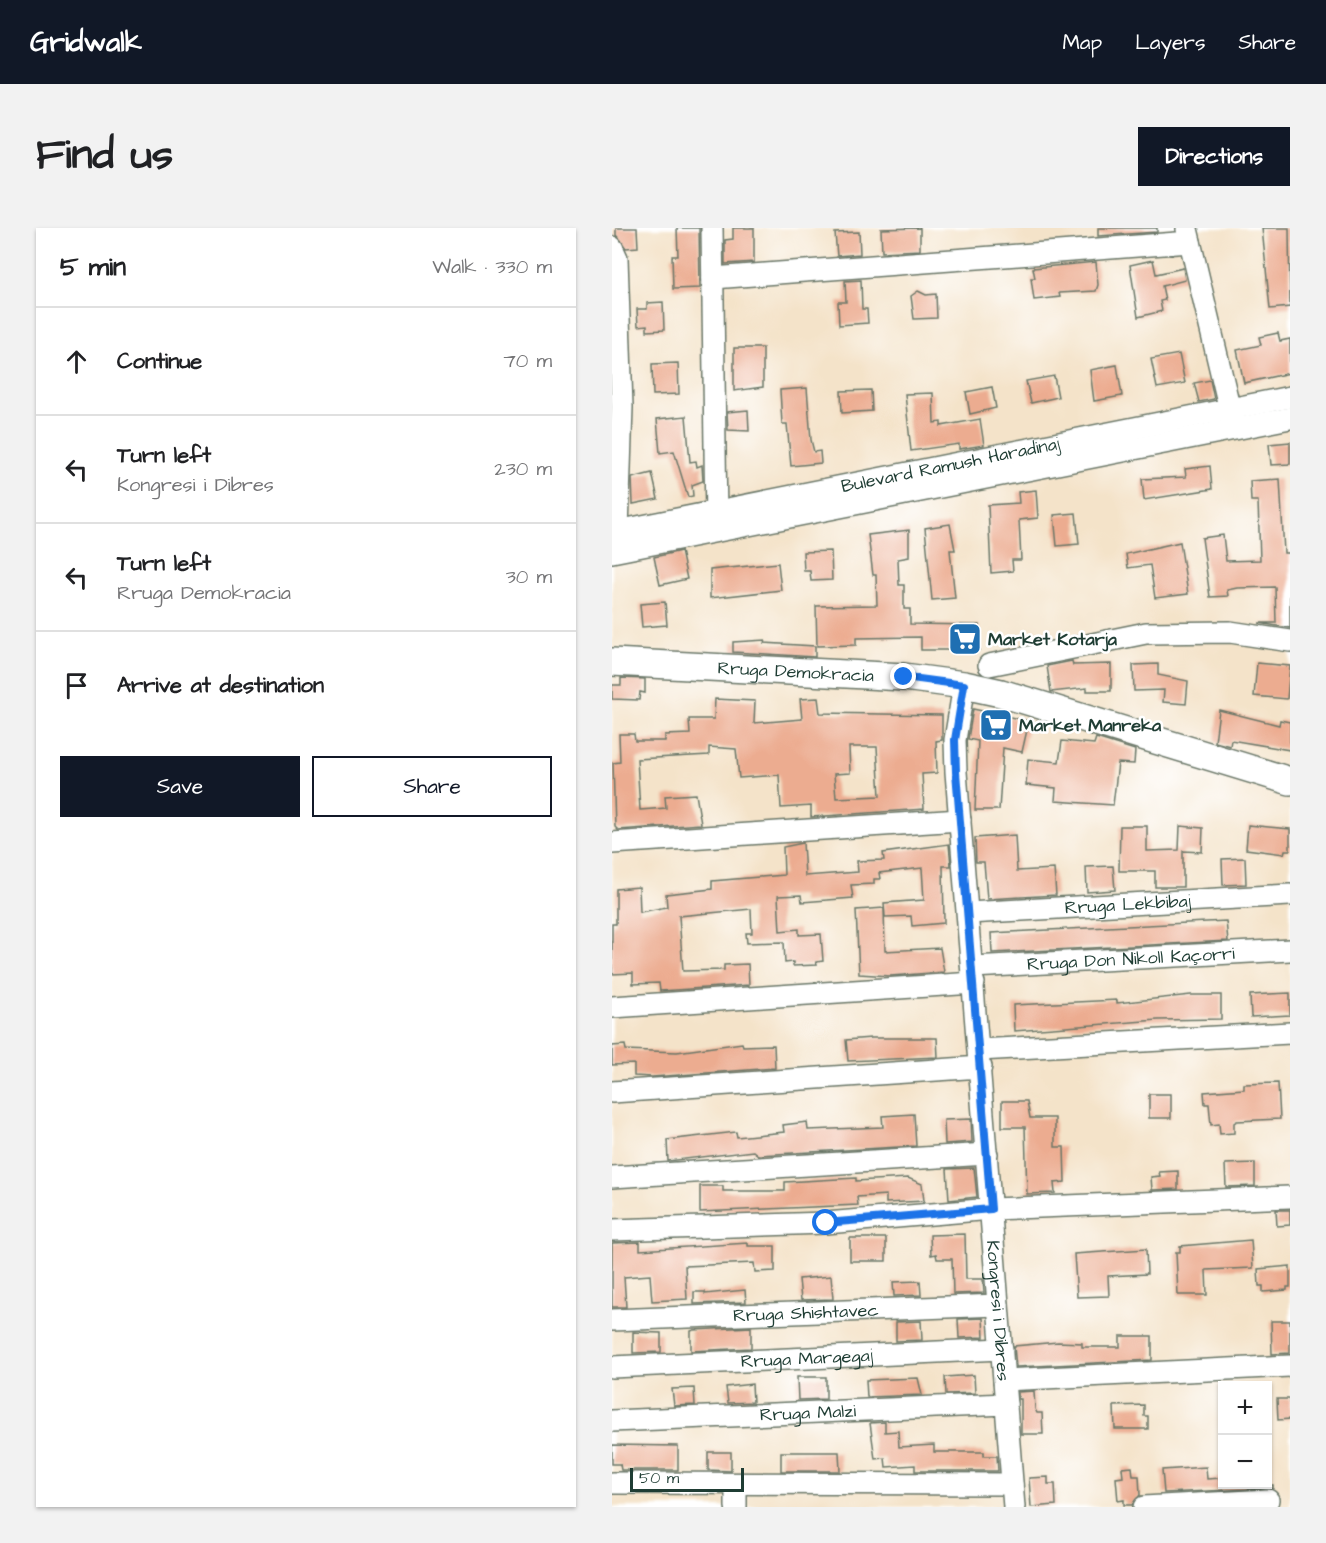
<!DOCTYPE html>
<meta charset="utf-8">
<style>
body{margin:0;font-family:"Architects Daughter",sans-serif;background:#f2f2f2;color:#202124}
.controls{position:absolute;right:18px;bottom:18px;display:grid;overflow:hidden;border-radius:0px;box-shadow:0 2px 4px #0004}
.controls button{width:54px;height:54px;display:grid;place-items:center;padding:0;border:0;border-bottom:2px solid #e0e0e0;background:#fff;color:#202124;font:30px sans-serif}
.scale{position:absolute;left:18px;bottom:15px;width:114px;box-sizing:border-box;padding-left:6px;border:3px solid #1f3d34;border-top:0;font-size:16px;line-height:21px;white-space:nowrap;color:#1f3d34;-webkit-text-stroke:4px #fff;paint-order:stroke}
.stop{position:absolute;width:18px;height:18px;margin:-14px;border:4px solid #1a73e8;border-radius:50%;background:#fff}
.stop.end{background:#1a73e8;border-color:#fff;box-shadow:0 2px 6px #0008}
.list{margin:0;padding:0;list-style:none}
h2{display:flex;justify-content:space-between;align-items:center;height:78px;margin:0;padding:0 24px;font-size:26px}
h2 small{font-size:20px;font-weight:400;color:#757577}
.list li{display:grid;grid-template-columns:39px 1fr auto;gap:18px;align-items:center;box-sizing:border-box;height:108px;padding:0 24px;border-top:2px solid #e0e0e0}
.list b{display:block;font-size:22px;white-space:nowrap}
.list p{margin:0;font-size:20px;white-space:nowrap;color:#757577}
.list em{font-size:20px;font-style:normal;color:#757577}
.actions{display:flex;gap:12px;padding:18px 24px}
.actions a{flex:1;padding:14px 0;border:2px solid #111827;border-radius:0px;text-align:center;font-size:21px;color:#111827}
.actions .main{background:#111827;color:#fff}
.icon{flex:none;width:33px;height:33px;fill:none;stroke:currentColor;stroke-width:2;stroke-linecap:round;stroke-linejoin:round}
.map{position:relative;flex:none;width:678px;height:1279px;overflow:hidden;border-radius:0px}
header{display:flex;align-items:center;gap:36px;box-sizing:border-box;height:84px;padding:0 30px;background:#111827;color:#fff}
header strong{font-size:28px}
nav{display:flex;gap:33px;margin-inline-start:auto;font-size:21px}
.intro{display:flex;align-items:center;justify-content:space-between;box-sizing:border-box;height:144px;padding:0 36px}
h1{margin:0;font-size:42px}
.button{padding:15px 27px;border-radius:0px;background:#111827;color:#fff;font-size:21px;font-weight:700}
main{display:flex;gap:36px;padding:0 36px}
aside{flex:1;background:#fff;border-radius:0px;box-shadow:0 2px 4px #0004}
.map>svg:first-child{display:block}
.building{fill:#ecac90;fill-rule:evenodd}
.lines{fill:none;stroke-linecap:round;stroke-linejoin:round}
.minor-casing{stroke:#6a7768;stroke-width:24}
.major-casing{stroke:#6a7768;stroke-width:30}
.minor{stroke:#fff;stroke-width:21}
.major{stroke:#fff;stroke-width:27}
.route{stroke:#1a73e8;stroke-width:8}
.labels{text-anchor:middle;stroke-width:5;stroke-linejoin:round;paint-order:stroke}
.street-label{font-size:18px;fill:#1f3d34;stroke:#fff}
.poi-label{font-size:18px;font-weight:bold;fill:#1f3d34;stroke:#fff;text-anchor:start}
</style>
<header>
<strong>Gridwalk</strong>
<nav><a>Map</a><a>Layers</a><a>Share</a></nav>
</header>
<div class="intro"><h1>Find us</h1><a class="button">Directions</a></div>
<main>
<aside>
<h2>5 min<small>Walk · 330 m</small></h2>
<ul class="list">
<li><svg class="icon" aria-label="ahead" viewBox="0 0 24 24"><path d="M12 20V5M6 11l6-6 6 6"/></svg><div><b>Continue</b></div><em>70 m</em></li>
<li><svg class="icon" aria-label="left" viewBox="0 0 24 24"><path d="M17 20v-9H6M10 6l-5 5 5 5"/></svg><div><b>Turn left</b><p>Kongresi i Dibres</p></div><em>230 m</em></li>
<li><svg class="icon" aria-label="left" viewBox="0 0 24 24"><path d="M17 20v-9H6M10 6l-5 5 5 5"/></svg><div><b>Turn left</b><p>Rruga Demokracia</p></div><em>30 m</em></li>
<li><svg class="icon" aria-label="arrive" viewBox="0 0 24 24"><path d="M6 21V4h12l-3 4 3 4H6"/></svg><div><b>Arrive at destination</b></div></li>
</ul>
<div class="actions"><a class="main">Save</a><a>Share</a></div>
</aside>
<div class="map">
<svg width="678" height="1279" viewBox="0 0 678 1279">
<rect width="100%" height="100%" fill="#fff"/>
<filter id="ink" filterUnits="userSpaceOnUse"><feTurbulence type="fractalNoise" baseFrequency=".0167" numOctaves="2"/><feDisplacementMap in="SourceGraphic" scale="12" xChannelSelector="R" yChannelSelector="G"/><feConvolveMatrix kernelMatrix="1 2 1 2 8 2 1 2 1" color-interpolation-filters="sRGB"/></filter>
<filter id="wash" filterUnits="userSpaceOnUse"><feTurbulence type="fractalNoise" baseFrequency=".008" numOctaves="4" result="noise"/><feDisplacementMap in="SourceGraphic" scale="24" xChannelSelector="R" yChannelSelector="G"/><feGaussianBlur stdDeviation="1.35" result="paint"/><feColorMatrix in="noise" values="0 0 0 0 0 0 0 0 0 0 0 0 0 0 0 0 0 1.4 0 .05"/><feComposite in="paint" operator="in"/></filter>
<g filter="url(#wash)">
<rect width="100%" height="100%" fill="#f4e3c9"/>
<g id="blocks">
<g class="building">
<path d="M 4,0 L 25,0 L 26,19 L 14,20 L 4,7 Z"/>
<path d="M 65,0 L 87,0 L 88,60 L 61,61 L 60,28 L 66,28 Z"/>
<path d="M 121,0 L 142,0 L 142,34 L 113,36 L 113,12 L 121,11 Z"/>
<path d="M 308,0 L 308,22 L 270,24 L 269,1 Z"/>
<path d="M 486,0 L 545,0 L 545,4 L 486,8 Z"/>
<path d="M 650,0 L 677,0 L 678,79 L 658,81 Z"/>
<path d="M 247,4 L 248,26 L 225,28 L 223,5 Z"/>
<path d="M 541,32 L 544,46 L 571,40 L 573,52 L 550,58 L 553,72 L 548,73 L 550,83 L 526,89 L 518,37 Z"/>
<path d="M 484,34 L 486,57 L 484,63 L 447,65 L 448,69 L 422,72 L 419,50 L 423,50 L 421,40 Z"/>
<path d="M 249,52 L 250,81 L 255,81 L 256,95 L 227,97 L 226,74 L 234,74 L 233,53 Z"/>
<path d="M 306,63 L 314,67 L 324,66 L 325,90 L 302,91 L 299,68 Z"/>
<path d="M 51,74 L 52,102 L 35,103 L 35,97 L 26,98 L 25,81 L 35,81 L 35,75 Z"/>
<path d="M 666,105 L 668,113 L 678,111 L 678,145 L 632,155 L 625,122 L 649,117 L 647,109 Z"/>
<path d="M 122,120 L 151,120 L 151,159 L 122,163 Z"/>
<path d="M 567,126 L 573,155 L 545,160 L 539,131 Z"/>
<path d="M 66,135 L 67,166 L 41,167 L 40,136 Z"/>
<path d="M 505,137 L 510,168 L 482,173 L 478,142 Z"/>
<path d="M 442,148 L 446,169 L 419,175 L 414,153 Z"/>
<path d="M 598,152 L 602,171 L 587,174 L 582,155 Z"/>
<path d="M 380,159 L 384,180 L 358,186 L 354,164 Z"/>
<path d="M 195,160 L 199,212 L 202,224 L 208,223 L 209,235 L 179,238 L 175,196 L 170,196 L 168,162 Z"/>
<path d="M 259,162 L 260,183 L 230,185 L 229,163 Z"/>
<path d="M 321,165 L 322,195 L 329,194 L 329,198 L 368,191 L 372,217 L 347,221 L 347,216 L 299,223 L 293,166 Z"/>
<path d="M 136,182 L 137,203 L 116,202 L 115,184 Z"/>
<path d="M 74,188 L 78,234 L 84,233 L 85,239 L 90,237 L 91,253 L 80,257 L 81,268 L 76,269 L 62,223 L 48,225 L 45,191 Z"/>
<path d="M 678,214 L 678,236 L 659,237 L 657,216 Z"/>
<path d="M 598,238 L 600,261 L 532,272 L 530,251 L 574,249 L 573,241 Z"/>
<path d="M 40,245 L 46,271 L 21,276 L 20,250 Z"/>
<path d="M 668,251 L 672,325 L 678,325 L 678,400 L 647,395 L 664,395 L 663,359 L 625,360 L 615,362 L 616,368 L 598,369 L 590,310 L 611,307 L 614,333 L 648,332 L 646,273 L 639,273 L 638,253 Z"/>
<path d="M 424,262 L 426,290 L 407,292 L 409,332 L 400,332 L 401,343 L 379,345 L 376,277 L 407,275 L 406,264 Z"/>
<path d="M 464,285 L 467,316 L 445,318 L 442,287 Z"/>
<path d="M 338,296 L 343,322 L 338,322 L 343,370 L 320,372 L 313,300 Z"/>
<path d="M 297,302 L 297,329 L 286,331 L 287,357 L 292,357 L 292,381 L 298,381 L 298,396 L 367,397 L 367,422 L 309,422 L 309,409 L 244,410 L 244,417 L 205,418 L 204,378 L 265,377 L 264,347 L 261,347 L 256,307 Z"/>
<path d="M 568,314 L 576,366 L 543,370 L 538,337 L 516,340 L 514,326 Z"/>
<path d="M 69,323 L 75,351 L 48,357 L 42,329 Z"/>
<path d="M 219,323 L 220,352 L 199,353 L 198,343 L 192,343 L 191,324 Z"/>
<path d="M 166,335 L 169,362 L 98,370 L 98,342 Z"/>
<path d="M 53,374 L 55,397 L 30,399 L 28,376 Z"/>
<path d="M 153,412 L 152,415 L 203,418 L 203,429 L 121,424 L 121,414 Z"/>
<path d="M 460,433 L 461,437 L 499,436 L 499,463 L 475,463 L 475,460 L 439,464 L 435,438 Z"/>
<path d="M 645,435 L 678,438 L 675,471 L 642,468 Z"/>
<path d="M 546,436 L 546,447 L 576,453 L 574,476 L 551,474 L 552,462 L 522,463 L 521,437 Z"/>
<path d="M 9,450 L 33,451 L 33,465 L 28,464 L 27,472 L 0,471 L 0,457 L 9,457 Z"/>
<path d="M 206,470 L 208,485 L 330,487 L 330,512 L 324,513 L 325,545 L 310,546 L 312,581 L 199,589 L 199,578 L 169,580 L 167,547 L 127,550 L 124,521 L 97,519 L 97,527 L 25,531 L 28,582 L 54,580 L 53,568 L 84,566 L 89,596 L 6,602 L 3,599 L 1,535 L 8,534 L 7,506 L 22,506 L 23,513 L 53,513 L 53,507 L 78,506 L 77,491 L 102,491 L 103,471 L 143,473 L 142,495 L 190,491 L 188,471 ZM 237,519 L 265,519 L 268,568 L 224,570 L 222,546 L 238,545 Z"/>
<path d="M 361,481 L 417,493 L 410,524 L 391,520 L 387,582 L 363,582 L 366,513 L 356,511 Z"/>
<path d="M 607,482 L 667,497 L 668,492 L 678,494 L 678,522 L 619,512 L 618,518 L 603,514 Z"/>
<path d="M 484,510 L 523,522 L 522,536 L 506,535 L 501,577 L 443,573 L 444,560 L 414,557 L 416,531 L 447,534 L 450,513 L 482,516 Z"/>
<path d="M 636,597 L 678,601 L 678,622 L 673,622 L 672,626 L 634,621 Z"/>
<path d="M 508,598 L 535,598 L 535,623 L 567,622 L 568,598 L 591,600 L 590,624 L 571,623 L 571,659 L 543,659 L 543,643 L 507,643 Z"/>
<path d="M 403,607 L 405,643 L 442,641 L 444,667 L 375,671 L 372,634 L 364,634 L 363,610 Z"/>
<path d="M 191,615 L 193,648 L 246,644 L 245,633 L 272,632 L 271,625 L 337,616 L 339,638 L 331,638 L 332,695 L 300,698 L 299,688 L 273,689 L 272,675 L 312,672 L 310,640 L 267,645 L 268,651 L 262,651 L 262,656 L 239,657 L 241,670 L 190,674 L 189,667 L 166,668 L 168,703 L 187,701 L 187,707 L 209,706 L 211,733 L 204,734 L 205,737 L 181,738 L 181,734 L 173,735 L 172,714 L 135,715 L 134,705 L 140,705 L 139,681 L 67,688 L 71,743 L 112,742 L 112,737 L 136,736 L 137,757 L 48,763 L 47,755 L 21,756 L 21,745 L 0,746 L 0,696 L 4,696 L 4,661 L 27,659 L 28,684 L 55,679 L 54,666 L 100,661 L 100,653 L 172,647 L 171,619 Z"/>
<path d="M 633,630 L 634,656 L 611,657 L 610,631 Z"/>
<path d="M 501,638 L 503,662 L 475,664 L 474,639 Z"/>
<path d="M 272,680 L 273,723 L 328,720 L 332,744 L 278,748 L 247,746 L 244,682 Z"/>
<path d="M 614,693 L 616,713 L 380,725 L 379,705 Z"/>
<path d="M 678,765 L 678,787 L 639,789 L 638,767 Z"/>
<path d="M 579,767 L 609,767 L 609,791 L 546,792 L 402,803 L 401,777 L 505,772 L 505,775 Z"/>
<path d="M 259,810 L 325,810 L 326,829 L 236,833 L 234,812 Z"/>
<path d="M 130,815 L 131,818 L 162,817 L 163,840 L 40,849 L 22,848 L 22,836 L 0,837 L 0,818 L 13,817 L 14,822 L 65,824 Z"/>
<path d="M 666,855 L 668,891 L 625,893 L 622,895 L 622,905 L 608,906 L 607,896 L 599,897 L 597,876 L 593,876 L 592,864 L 632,861 L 632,856 Z"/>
<rect x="537" y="866" width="22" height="24"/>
<path d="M 390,873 L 415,873 L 418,890 L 443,890 L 443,919 L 452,919 L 453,954 L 442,955 L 443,965 L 415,966 L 413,899 L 390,899 Z"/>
<path d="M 302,886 L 304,918 L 146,927 L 141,923 L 56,933 L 55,912 L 124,904 L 125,909 L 172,904 L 171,897 L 195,894 L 196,902 L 271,899 L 270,888 Z"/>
<path d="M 359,891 L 360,914 L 333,916 L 332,892 Z"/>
<path d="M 643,935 L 643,958 L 614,959 L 613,936 Z"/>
<path d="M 362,940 L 365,969 L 337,972 L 335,941 Z"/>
<path d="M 566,943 L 566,961 L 540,962 L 539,949 L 548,948 L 547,944 Z"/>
<path d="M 244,950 L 244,953 L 296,950 L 310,956 L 312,973 L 274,975 L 274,967 L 245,969 L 246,977 L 88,984 L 88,958 L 111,958 L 111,963 L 173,963 L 173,954 Z"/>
<path d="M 664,982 L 678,982 L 678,997 L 665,998 Z"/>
<path d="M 353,1006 L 354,1051 L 371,1051 L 372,1065 L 341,1066 L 340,1031 L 325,1031 L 324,1026 L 319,1027 L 318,1007 Z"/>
<rect x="238" y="1010" width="36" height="23"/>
<path d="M 639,1012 L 641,1040 L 594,1042 L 595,1067 L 566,1067 L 564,1024 L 568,1024 L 568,1018 Z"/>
<path d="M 28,1014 L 28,1022 L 136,1015 L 136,1018 L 163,1018 L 163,1043 L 143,1044 L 142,1035 L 73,1038 L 75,1071 L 40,1073 L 38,1047 L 12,1049 L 14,1079 L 0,1079 L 0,1015 Z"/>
<path d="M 534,1021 L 535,1046 L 496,1048 L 497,1068 L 465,1069 L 462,1026 Z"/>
<path d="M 678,1038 L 678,1059 L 675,1059 L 675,1062 L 651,1064 L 651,1058 L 647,1058 L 646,1041 Z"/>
<path d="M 219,1048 L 221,1071 L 189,1072 L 187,1051 Z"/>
<path d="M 308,1053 L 309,1067 L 282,1068 L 281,1054 Z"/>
<path d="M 133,1062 L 134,1074 L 82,1076 L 82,1064 L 93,1064 L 93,1066 Z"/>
<path d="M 371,1090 L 372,1109 L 347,1110 L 346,1091 Z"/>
<path d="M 309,1093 L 310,1112 L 284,1113 L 284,1094 Z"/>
<path d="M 659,1093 L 678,1093 L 678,1125 L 660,1126 Z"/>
<path d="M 139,1099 L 139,1120 L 79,1123 L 79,1103 L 82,1102 Z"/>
<path d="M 21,1104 L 49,1105 L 49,1124 L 21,1125 Z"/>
<path d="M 508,1108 L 540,1108 L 540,1132 L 404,1139 L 402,1118 L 446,1114 L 470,1115 L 470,1119 L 508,1119 Z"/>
<path d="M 362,1147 L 363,1165 L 334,1166 L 333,1149 Z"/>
<path d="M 185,1149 L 214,1149 L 214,1171 L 186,1172 Z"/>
<path d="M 306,1150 L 310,1167 L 255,1169 L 254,1152 Z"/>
<path d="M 140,1156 L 141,1174 L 116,1175 L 114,1159 Z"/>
<path d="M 82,1160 L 83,1177 L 62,1178 L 60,1161 Z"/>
<path d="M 422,1163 L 423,1181 L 425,1185 L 430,1185 L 431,1206 L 409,1206 L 409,1171 L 406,1171 L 406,1164 Z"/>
<path d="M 665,1171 L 678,1171 L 678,1191 L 666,1192 Z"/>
<path d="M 532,1177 L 532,1188 L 536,1188 L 536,1201 L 503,1201 L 502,1178 Z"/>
<path d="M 273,1194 L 273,1204 L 286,1203 L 287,1219 L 322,1217 L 322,1224 L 372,1224 L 372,1228 L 385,1228 L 386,1243 L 303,1243 L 303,1237 L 274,1239 L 273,1230 L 263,1231 L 258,1195 Z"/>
<path d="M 0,1217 L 66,1218 L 66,1242 L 9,1242 L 8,1236 L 0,1236 Z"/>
<path d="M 96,1224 L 119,1224 L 119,1243 L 96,1242 Z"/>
<path d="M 169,1224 L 227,1224 L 228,1243 L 169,1243 Z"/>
<path d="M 520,1239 L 521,1248 L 527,1248 L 528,1267 L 520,1277 L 512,1277 L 512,1272 L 506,1273 L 504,1250 L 511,1249 L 510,1240 Z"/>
<path d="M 594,1239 L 595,1251 L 610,1250 L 610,1257 L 661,1257 L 661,1260 L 552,1265 L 550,1242 Z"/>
<path d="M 436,1249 L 436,1256 L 443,1256 L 444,1277 L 419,1279 L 417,1250 Z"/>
</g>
</g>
</g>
<g filter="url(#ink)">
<use href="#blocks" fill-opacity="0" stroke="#6a7768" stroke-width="1.5"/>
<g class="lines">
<g class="minor-casing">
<g id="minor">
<path d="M 100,0 L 104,293"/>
<path d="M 575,1 L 621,195"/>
<path d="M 0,19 L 5,30 L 10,179 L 6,302"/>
<path d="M 101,50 L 578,14"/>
<path id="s1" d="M 0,304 L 678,169"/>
<path d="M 0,324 L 678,190"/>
<path d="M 377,437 L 534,405 L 618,404 L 678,413"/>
<path id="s2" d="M 352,457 L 343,512 L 344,544 L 402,1279"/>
<path d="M 0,615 L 348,592"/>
<path id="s3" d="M 356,685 L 678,667"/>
<path id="s4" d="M 360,739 L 678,722"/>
<path d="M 0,779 L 362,755"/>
<path d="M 367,822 L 678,805"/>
<path d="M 0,864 L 369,839"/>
<path d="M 0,949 L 375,926"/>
<path d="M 0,1002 L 214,995 L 379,981 L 678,969"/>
<path id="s5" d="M 0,1092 L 386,1077"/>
<path id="s6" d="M 0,1139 L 390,1121"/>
<path d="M 392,1152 L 678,1138"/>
<path id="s7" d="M 0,1193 L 394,1176"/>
<path d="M 0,1255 L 400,1256"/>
<path d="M 124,1257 L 124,1279"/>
<path d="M 532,1279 L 656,1272"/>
</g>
</g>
<g class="major-casing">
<g id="major">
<path id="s8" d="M 0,434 L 292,449 L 352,457 L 389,465 L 678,553"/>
</g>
</g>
<use href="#minor" class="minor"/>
<use href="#major" class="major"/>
</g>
</g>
<g class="lines" filter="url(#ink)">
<path class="route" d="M 214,995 L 379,981 L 344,544 L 343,512 L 352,457 L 292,449"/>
</g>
<defs>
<g id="supermarket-square" transform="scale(1.725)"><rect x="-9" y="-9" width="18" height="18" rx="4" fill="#1f6fb2" stroke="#fff"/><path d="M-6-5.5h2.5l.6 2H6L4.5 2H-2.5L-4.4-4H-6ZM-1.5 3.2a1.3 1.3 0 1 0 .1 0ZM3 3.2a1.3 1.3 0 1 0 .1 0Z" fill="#fff"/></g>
</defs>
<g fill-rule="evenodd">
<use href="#supermarket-square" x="353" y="411"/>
<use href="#supermarket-square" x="384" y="497"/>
</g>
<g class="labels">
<g class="street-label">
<text dy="6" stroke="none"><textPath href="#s1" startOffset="345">Bulevard Ramush Haradinaj</textPath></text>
<text dy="6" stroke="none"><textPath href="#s8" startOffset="184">Rruga Demokracia</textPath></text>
<text dy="6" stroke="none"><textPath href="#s3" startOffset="160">Rruga Lekbibaj</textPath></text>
<text dy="6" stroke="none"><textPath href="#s4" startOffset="159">Rruga Don Nikoll Kaçorri</textPath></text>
<text dy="6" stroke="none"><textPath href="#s2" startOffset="628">Kongresi i Dibres</textPath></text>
<text dy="6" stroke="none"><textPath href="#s5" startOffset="194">Rruga Shishtavec</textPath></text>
<text dy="6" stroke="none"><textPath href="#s6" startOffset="195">Rruga Margegaj</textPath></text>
<text dy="6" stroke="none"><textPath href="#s7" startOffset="196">Rruga Malzi</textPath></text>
</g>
<g class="poi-label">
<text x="376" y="417">Market Kotarja</text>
<text x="407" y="503">Market Manreka</text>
</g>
</g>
</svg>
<div class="controls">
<button>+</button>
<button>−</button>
</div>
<div class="scale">50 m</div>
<div class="stop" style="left:214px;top:995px"></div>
<div class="stop end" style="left:292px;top:449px"></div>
</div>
</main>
